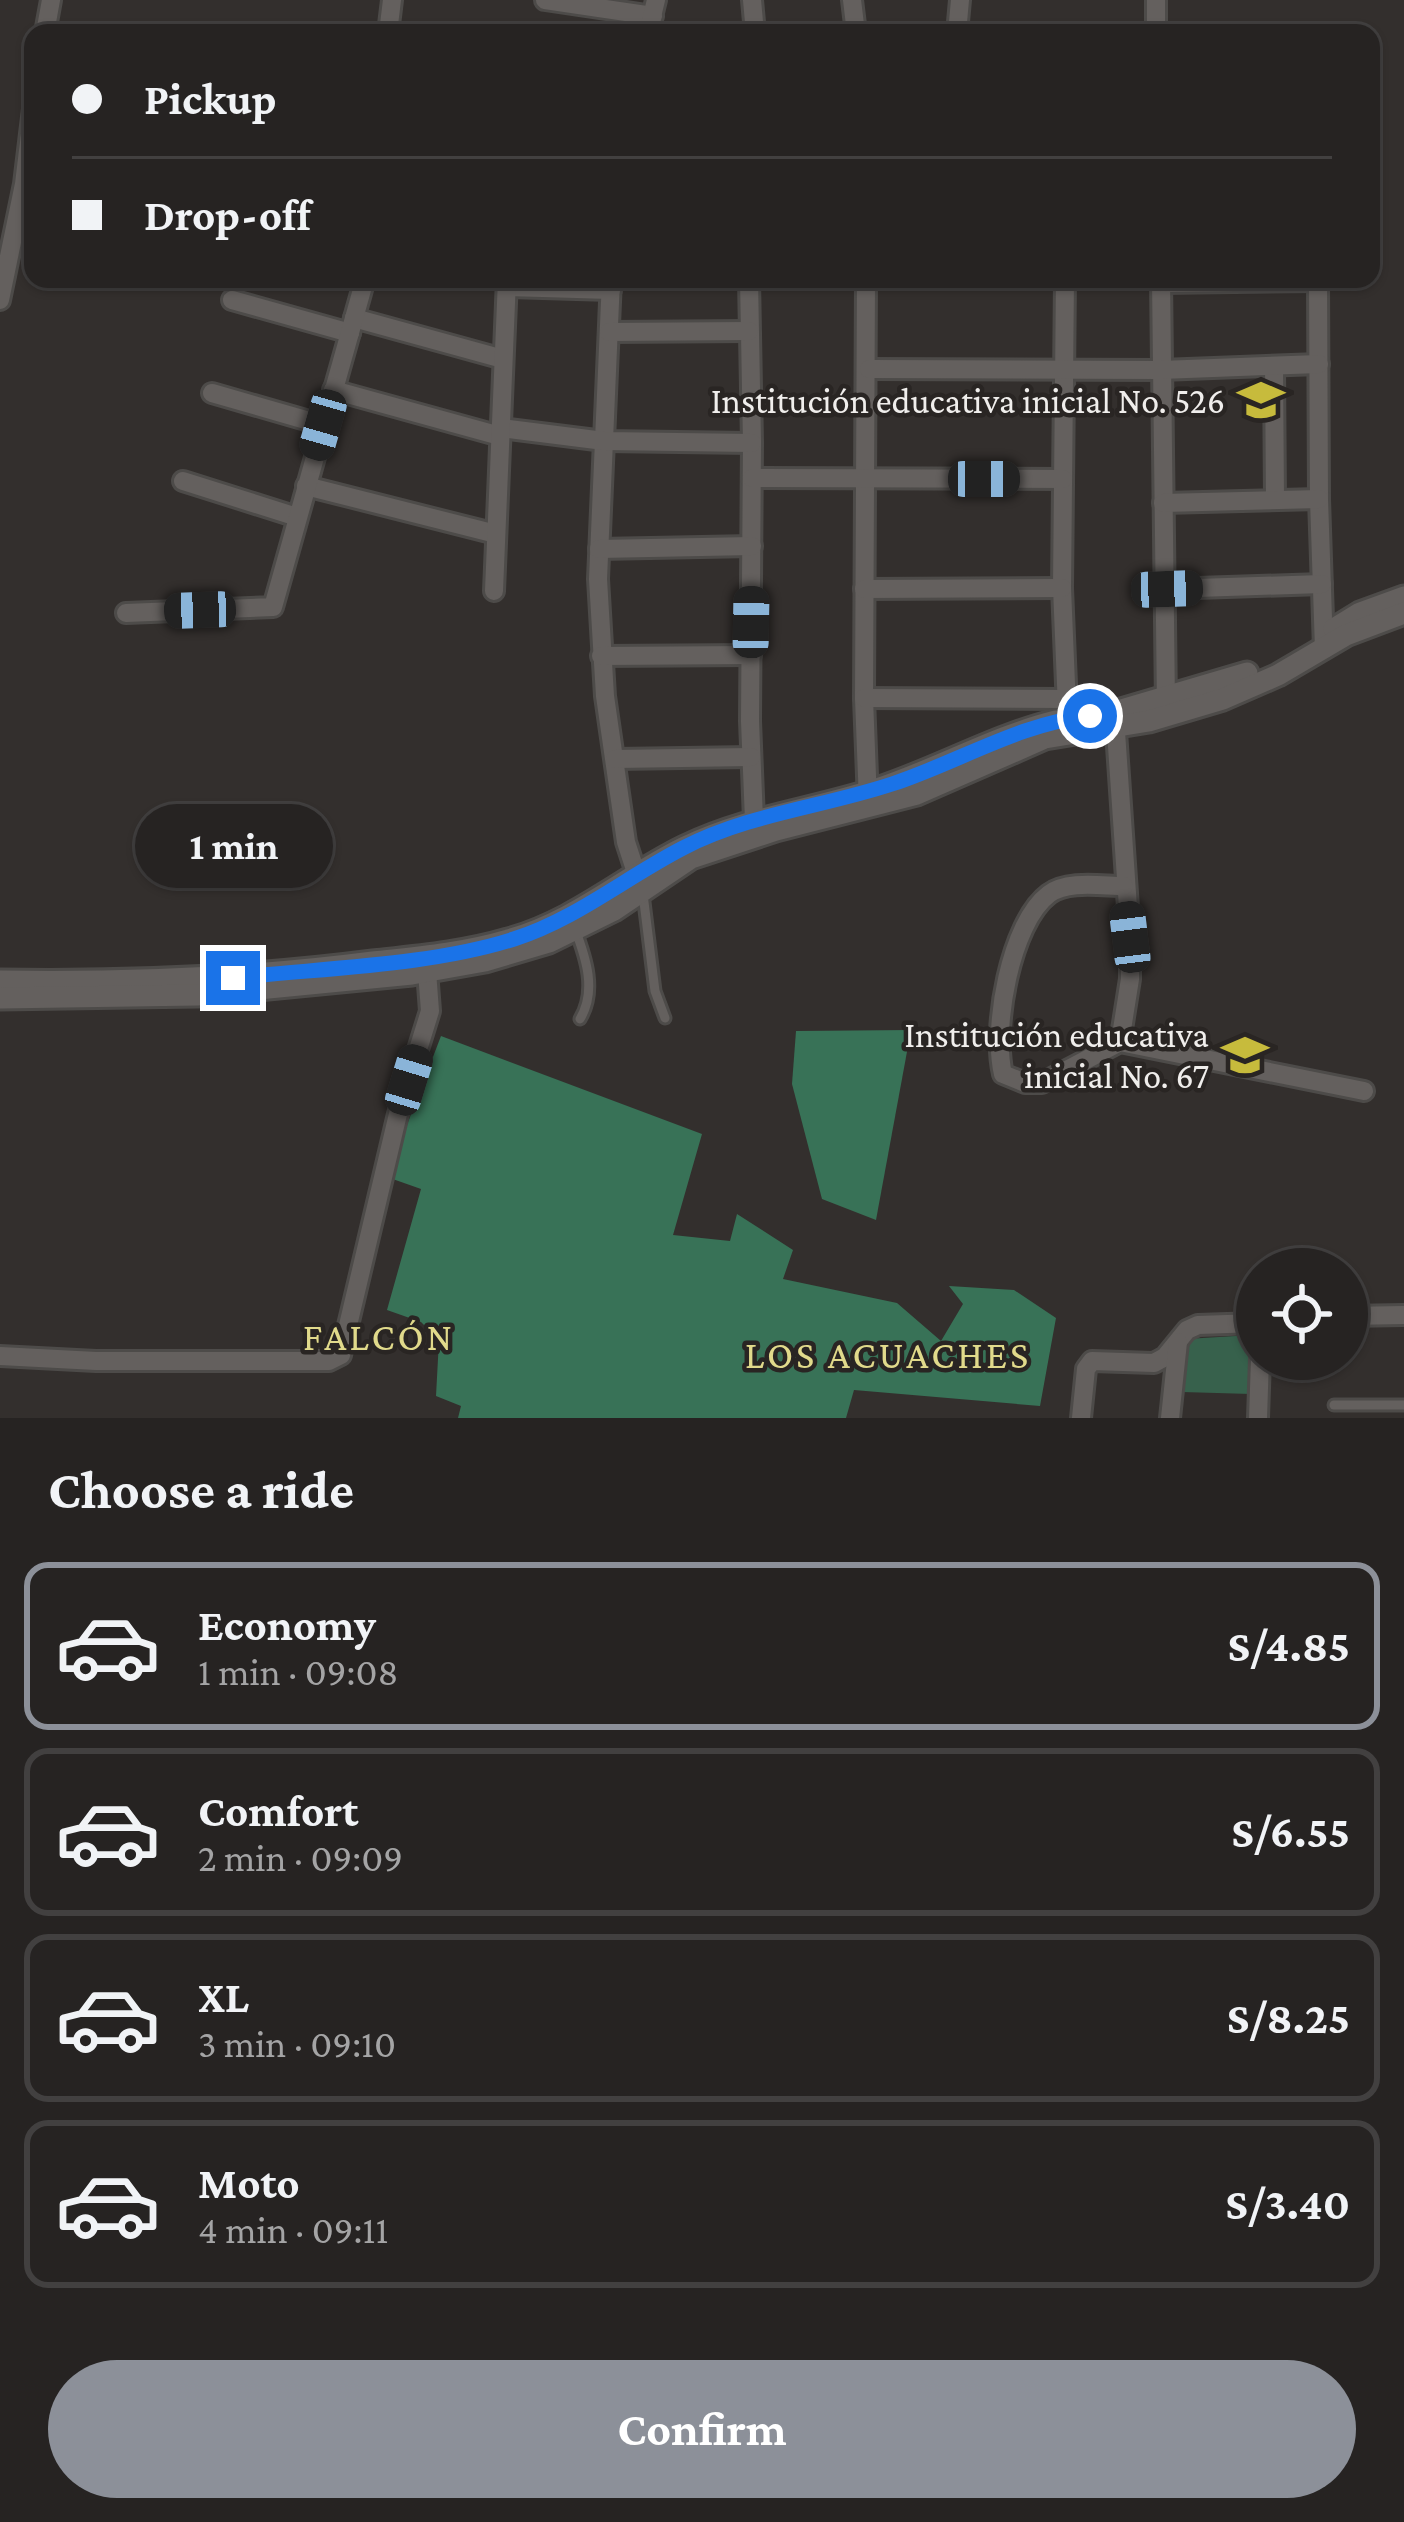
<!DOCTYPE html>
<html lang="en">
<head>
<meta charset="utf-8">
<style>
  body { margin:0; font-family:"Crimson Pro",serif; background:#322f2f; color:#f1f3f6; height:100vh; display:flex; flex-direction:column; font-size:45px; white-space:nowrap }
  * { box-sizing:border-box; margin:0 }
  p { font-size:39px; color:#a4a4a5 }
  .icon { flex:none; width:66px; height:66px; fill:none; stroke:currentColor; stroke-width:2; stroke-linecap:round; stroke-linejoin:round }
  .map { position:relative; height:1418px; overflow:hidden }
  .drawer { display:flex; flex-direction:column; background:#262322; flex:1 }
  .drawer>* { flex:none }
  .guide { position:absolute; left:24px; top:24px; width:1356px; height:264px; border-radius:24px; box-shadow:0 3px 9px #0004,0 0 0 3px #424040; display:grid; align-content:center; height:264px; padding:0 48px; background:#262322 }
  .fabs { position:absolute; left:1236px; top:1248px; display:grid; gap:24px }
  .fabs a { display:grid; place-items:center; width:132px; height:132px; border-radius:50%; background:#262322; box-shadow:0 3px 9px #0004,0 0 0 3px #424040; font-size:60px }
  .end { position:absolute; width:54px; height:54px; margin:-27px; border:15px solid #1a73e8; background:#fff; box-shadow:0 0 0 6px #fff }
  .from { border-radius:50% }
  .bubble { position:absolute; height:84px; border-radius:42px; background:#262322; box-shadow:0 3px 9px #0004,0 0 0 3px #424040; font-size:39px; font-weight:700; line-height:84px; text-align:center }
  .car { position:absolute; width:36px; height:72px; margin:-36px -18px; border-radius:15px; box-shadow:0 0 9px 3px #0007; background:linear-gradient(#222 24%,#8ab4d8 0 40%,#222 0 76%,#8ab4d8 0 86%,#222 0) }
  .guide b { display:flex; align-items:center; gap:42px; height:114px; font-size:45px }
  .guide b+b { border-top:3px solid #424040 }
  .guide i { width:30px; height:30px; background:#f1f3f6 }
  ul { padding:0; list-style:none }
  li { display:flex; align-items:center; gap:36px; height:168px; margin:0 24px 18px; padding:0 24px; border:6px solid #424040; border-radius:24px }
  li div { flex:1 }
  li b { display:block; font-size:45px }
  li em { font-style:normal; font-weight:700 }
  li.on { border-color:#8c9099 }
  li>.icon { width:108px; height:108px; stroke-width:1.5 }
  h2 { padding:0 48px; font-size:54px; line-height:144px }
  .primary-button { display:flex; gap:24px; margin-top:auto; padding:24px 48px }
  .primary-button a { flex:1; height:138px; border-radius:72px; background:#8c9099; color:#fff; font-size:48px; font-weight:700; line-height:138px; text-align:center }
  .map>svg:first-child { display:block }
</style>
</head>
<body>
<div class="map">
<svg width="1404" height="1418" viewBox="0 0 1404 1418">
  <rect width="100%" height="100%" fill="#332f2d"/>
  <path fill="#37614c" d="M1252,1335L1251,1394L1182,1392L1186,1339Z"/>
  <g fill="#387257">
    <path d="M911,1030L876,1220L822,1199L792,1084L796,1031Z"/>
    <path d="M441,1036L702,1134L673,1235L730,1241L737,1214L793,1250L783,1279L897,1303L941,1341L963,1304L949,1286L1014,1290L1056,1318L1040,1406L854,1390L846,1418H458L461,1406L436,1396L439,1340L421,1322L387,1310L421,1189L387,1177Z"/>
  </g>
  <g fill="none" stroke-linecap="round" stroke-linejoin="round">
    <defs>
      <g id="service">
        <path d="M1371,151V57"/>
        <path d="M643,894L655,991L665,1018"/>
        <path d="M575,929C586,958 597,991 580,1019"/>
        <path d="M1334,1405H1404"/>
      </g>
      <g id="minor">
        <path d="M545,0L653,16"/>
        <path d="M752,0L755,33"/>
        <path d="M852,0L856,33"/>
        <path d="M1156,0V33"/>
        <path d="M45,33L51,0"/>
        <path d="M388,33L392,0"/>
        <path d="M648,33L656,0"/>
        <path d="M957,33L960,0"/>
        <path d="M611,279L598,579L605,696L626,842L641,888"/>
        <path d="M749,279L752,443L750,721L754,820"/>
        <path d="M866,279L864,698L868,802"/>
        <path d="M1065,279L1062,588L1068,732"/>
        <path d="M1161,279L1166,706"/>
        <path d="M1318,279L1319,499L1324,649"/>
        <path d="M1161,283L1318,281"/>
        <path d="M507,287L611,290"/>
        <path d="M0,300L24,184L33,109"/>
        <path d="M232,300L350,333"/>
        <path d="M354,318L503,359"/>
        <path d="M609,332L749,331"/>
        <path d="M1274,366L1275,500"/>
        <path d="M869,369L1161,370L1319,364"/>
        <path d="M333,390L500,436"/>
        <path d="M212,393L323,425"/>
        <path d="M501,428L604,441L752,443"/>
        <path d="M752,478L1063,479"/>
        <path d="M183,481L297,517"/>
        <path d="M306,486L496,534"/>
        <path d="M1163,503L1319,499"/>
        <path d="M599,549L752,546"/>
        <path d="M864,589L1062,588"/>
        <path d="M1167,589L1322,584"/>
        <path d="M494,591L507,279"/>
        <path d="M126,613L273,607L365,279"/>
        <path d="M601,656L751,655"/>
        <path d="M864,698L1065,699"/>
        <path d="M1115,717L1130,937V979L1120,1042"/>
        <path d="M615,759L751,757"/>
        <path d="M1124,886C1102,886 1067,880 1049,894C1010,923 992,1029 1003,1074L1025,1083H1042L1120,1042L1364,1091"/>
        <path d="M1347,1316L1404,1315"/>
        <path d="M0,1356L96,1361H329L341,1355L398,1114L430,1011L426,958"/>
        <path d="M1081,1418L1086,1369L1092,1361L1154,1363L1165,1357L1187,1330L1198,1325L1257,1323"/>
        <path d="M1170,1418L1178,1342"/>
        <path d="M1258,1418L1260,1359"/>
      </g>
      <g id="tertiary">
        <path d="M1334,629L1360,613L1404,597"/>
        <path d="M1111,713L1247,673"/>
        <path d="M0,981C126,983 249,978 373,962C419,957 464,953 508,940C575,922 625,876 685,847C747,817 813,810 877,789C938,769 995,736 1056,721"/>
        <path d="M0,998L197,995L412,974L485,961L549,942L614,910L691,858L776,830L917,794L1045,738L1149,721L1223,699L1278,675L1346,635L1404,613"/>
      </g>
    </defs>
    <use href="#service" stroke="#4d4b49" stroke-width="15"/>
    <use href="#minor" stroke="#4d4b49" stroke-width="24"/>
    <use href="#tertiary" stroke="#4d4b49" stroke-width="27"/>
    <use href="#service" stroke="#64605e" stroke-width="9"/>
    <use href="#minor" stroke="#64605e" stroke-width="18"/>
    <use href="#tertiary" stroke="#64605e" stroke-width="21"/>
  </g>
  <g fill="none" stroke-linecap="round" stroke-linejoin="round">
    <path stroke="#1a73e8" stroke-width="15" d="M233,978C321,968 430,966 514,939C576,919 625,878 683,848C748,814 823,807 892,784C959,762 1020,723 1090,716"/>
  </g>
  <defs>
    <symbol id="school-bare" viewBox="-9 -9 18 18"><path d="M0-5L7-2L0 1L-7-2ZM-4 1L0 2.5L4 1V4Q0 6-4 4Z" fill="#c7bb3c" stroke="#292523" stroke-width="2.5" paint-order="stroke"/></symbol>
  </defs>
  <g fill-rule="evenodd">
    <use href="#school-bare" x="1228" y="367" width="66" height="66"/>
    <use href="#school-bare" x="1212" y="1022" width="66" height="66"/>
  </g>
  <g text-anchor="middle" stroke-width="9" stroke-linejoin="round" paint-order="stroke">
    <g font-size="36" fill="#f0eeec" stroke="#292523" text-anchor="end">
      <text x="1225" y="413">Institución educativa inicial No. 526</text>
      <text x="1209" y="1047">Institución educativa<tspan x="1209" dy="41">inicial No. 67</tspan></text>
    </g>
    <g font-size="39" letter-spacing="3" fill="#e1da8b" stroke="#292523">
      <text x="379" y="1350">FALCÓN</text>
      <text x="888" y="1368">LOS ACUACHES</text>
    </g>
  </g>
</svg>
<div class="fabs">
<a><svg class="icon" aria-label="locate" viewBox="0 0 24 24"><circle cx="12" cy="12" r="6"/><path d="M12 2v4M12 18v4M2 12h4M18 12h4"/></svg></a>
</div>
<i class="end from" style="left:1090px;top:716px"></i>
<i class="end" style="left:233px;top:978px"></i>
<div class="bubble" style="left:135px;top:804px;width:198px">1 min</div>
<i class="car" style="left:323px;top:425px;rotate:196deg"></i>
<i class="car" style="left:984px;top:479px;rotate:90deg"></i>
<i class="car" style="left:1167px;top:589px;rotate:88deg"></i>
<i class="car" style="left:200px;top:610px;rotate:268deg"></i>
<i class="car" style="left:751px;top:622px;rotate:1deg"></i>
<i class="car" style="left:1130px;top:937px;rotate:353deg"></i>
<i class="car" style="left:409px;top:1080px;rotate:17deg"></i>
<div class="guide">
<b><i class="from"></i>Pickup</b>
<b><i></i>Drop-off</b>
</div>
</div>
<section class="drawer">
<h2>Choose a ride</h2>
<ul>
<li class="on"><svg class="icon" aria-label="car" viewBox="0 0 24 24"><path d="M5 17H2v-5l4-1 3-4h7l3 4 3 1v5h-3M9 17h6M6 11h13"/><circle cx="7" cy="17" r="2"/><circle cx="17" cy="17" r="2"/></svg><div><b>Economy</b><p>1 min · 09:08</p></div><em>S/4.85</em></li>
<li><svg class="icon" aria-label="car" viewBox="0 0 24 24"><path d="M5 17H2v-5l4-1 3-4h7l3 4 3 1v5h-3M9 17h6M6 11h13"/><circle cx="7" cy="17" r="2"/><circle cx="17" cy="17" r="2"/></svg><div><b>Comfort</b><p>2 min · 09:09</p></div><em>S/6.55</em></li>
<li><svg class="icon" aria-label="car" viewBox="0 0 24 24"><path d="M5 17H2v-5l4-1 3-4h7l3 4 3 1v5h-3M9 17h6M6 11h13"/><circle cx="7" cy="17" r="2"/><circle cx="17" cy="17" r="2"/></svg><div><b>XL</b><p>3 min · 09:10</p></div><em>S/8.25</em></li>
<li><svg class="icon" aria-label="car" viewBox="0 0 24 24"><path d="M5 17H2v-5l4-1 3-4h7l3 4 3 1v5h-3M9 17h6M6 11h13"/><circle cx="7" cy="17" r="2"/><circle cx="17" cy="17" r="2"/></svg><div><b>Moto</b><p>4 min · 09:11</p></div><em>S/3.40</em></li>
</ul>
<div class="primary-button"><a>Confirm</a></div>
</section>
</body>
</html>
